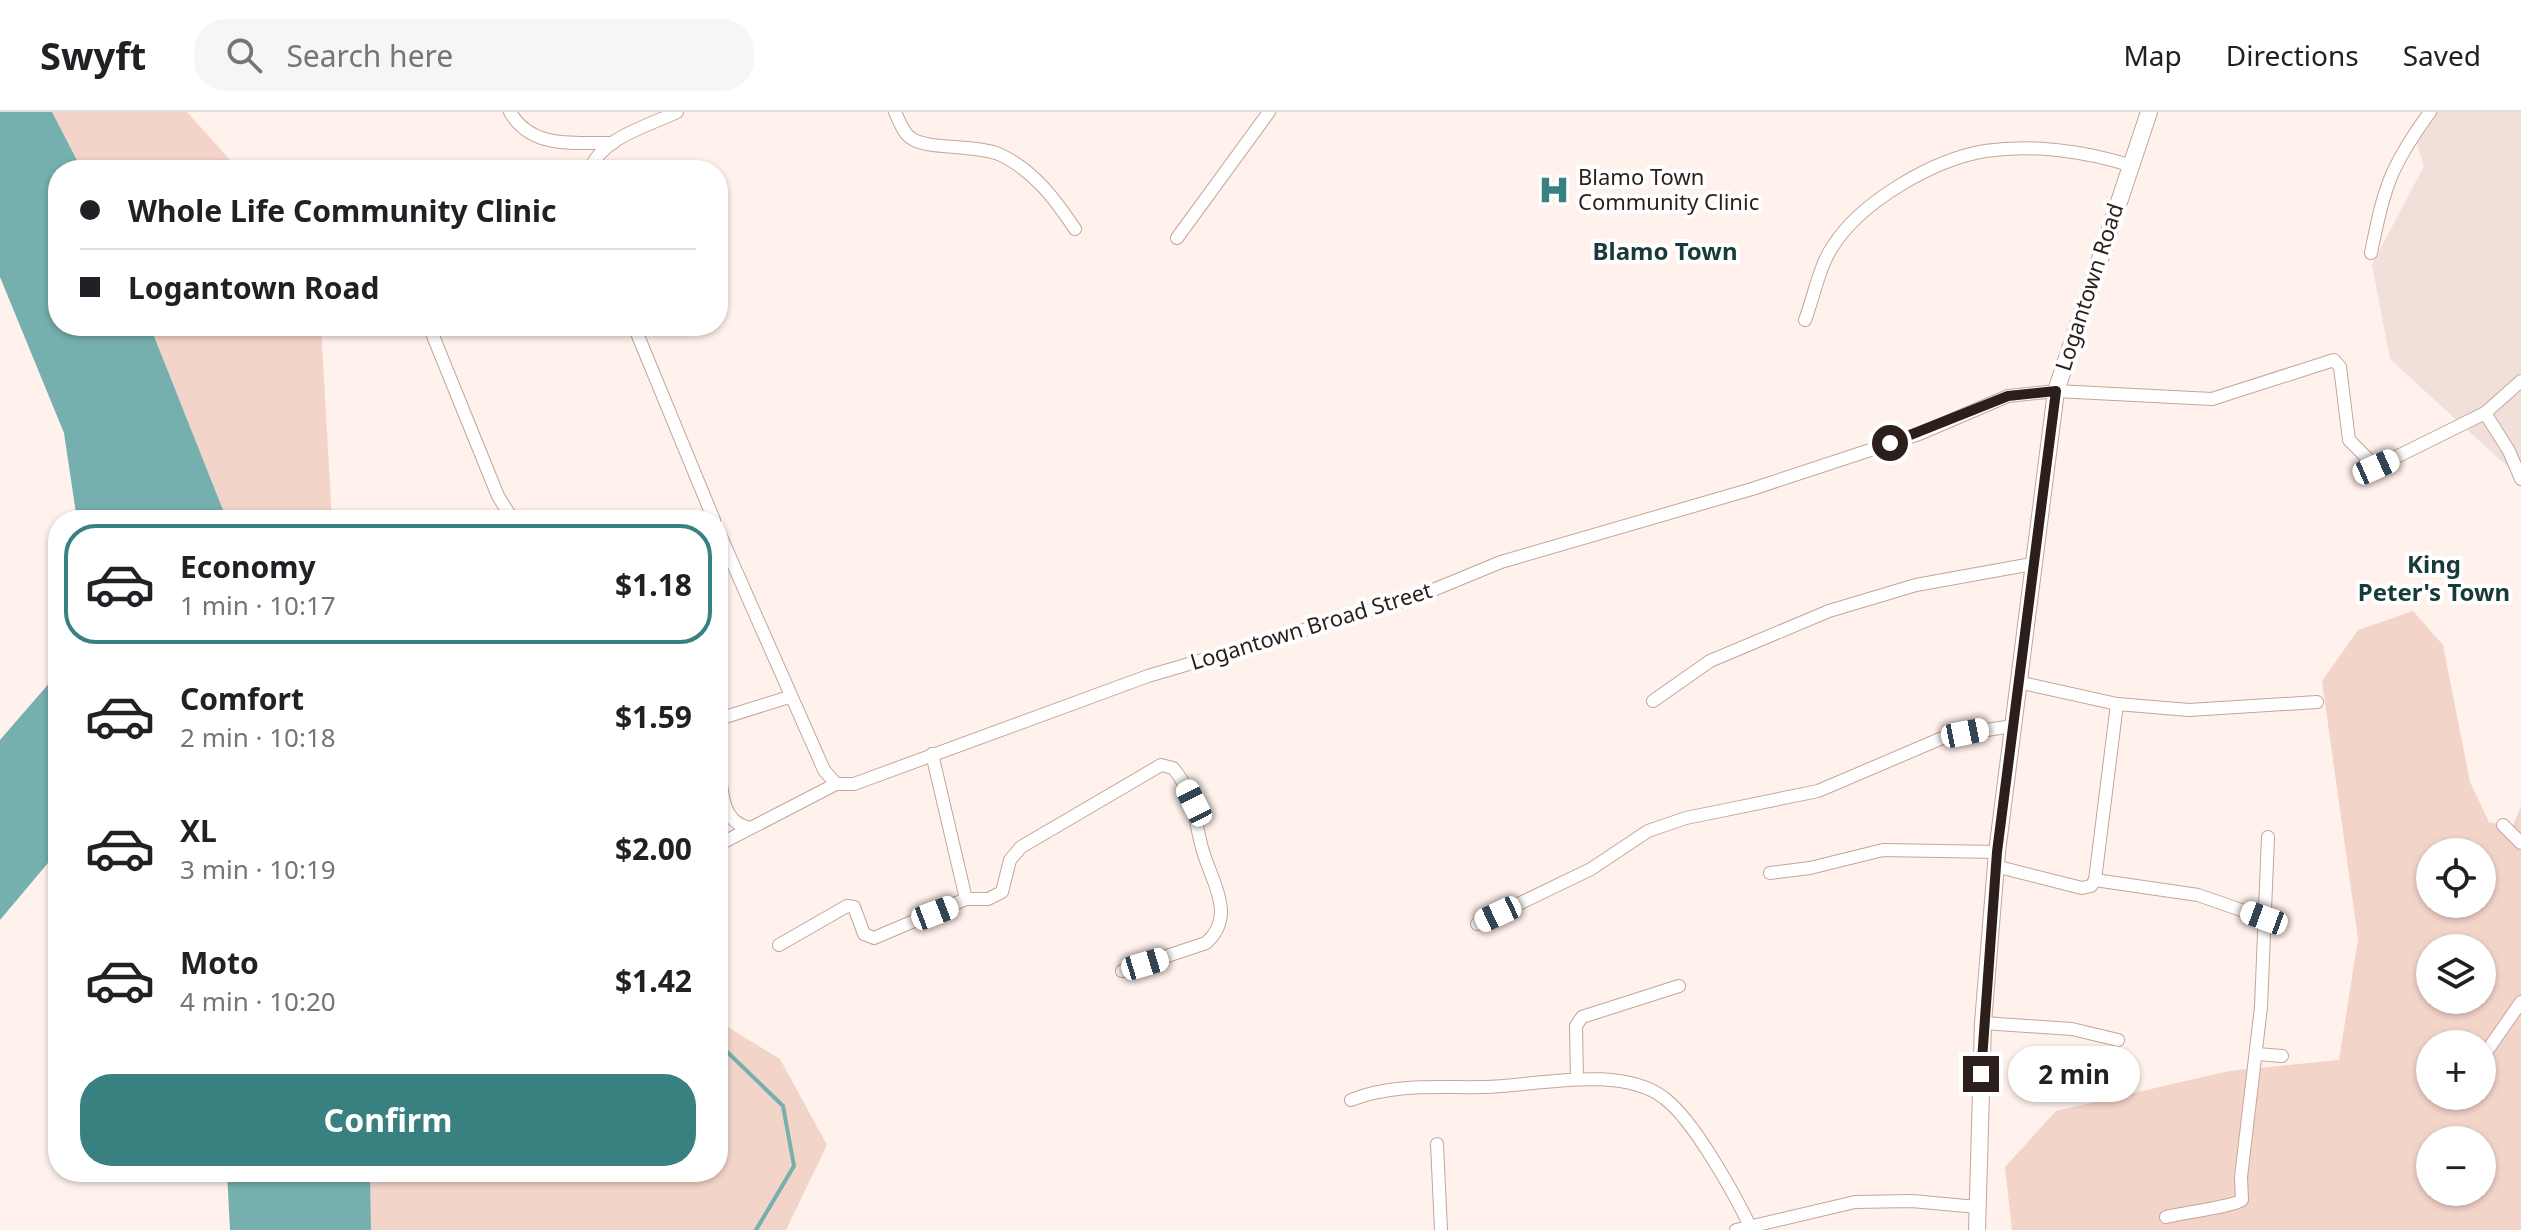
<!DOCTYPE html>
<html lang="en">
<head>
<meta charset="utf-8">
<style>
  body { margin:0; font-family:"Noto Sans",sans-serif; background:#f6f6f6; color:#202124; height:100vh; display:flex; flex-direction:column; font-size:30px; white-space:nowrap }
  * { box-sizing:border-box; margin:0 }
  p { font-size:26px; color:#757577 }
  .icon { flex:none; width:44px; height:44px; fill:none; stroke:currentColor; stroke-width:2; stroke-linecap:round; stroke-linejoin:round }
  .map { position:relative; flex:1; overflow:hidden }
  .sheet { position:absolute; left:48px; top:398px; width:680px; height:672px; display:flex; flex-direction:column; background:#fff; border-radius:32px; box-shadow:0 2px 6px #0004 }
  .sheet>* { flex:none }
  .guide { position:absolute; left:48px; top:48px; width:680px; height:176px; border-radius:32px; box-shadow:0 2px 6px #0004; display:grid; align-content:center; height:176px; padding:0 32px; background:#fff }
  .controls { position:absolute; left:2416px; top:726px; display:grid; gap:16px }
  .controls a { display:grid; place-items:center; width:80px; height:80px; border-radius:50%; background:#fff; box-shadow:0 2px 6px #0004; font-size:40px }
  .end { position:absolute; width:36px; height:36px; margin:-18px; border:10px solid #2c1f1b; background:#fff; box-shadow:0 0 0 4px #fff }
  .from { border-radius:50% }
  .bubble { position:absolute; height:56px; border-radius:28px; background:#fff; box-shadow:0 2px 6px #0004; font-size:26px; font-weight:700; line-height:56px; text-align:center }
  .car { position:absolute; width:24px; height:48px; margin:-24px -12px; border-radius:10px; box-shadow:0 0 6px 2px #0007; background:linear-gradient(#fff 24%,#345 0 40%,#fff 0 76%,#345 0 86%,#fff 0) }
  .guide b { display:flex; align-items:center; gap:28px; height:76px; font-size:30px }
  .guide b+b { border-top:2px solid #e0e0e0 }
  .guide i { width:20px; height:20px; background:#202124 }
  ul { padding:14px 0 0; list-style:none }
  li { display:flex; align-items:center; gap:24px; height:120px; margin:0 16px 12px; padding:0 16px; border:4px solid transparent; border-radius:32px }
  li div { flex:1 }
  li b { display:block; font-size:30px }
  li em { font-style:normal; font-weight:700 }
  li.current { border-color:#398181 }
  li>.icon { width:72px; height:72px; stroke-width:1.5 }
  .cta { display:flex; gap:16px; margin-top:auto; padding:16px 32px }
  .cta a { flex:1; height:92px; border-radius:32px; background:#398181; color:#fff; font-size:32px; font-weight:700; line-height:92px; text-align:center }
  header { display:flex; align-items:center; gap:48px; box-sizing:border-box; height:112px; padding:0 40px; background:#fff; border-bottom:2px solid #e0e0e0 }
  header strong { font-size:38px }
  nav { display:flex; gap:44px; margin-inline-start:auto; font-size:28px }
  .search { width:560px; height:72px; background:#f6f6f6; display:flex; align-items:center; gap:20px; box-sizing:border-box; padding:0 28px; border-radius:32px; color:#757577; font-size:30px }
  .map>svg:first-child { display:block }
</style>
</head>
<body>
<header>
<strong>Swyft</strong>
<div class="search"><svg class="icon" aria-label="search" viewBox="0 0 24 24"><circle cx="10" cy="10" r="6"/><path d="M15 15l6 6"/></svg>Search here</div>
<nav><a>Map</a><a>Directions</a><a>Saved</a></nav>
</header>
<div class="map">
<svg width="2521" height="1118" viewBox="0 0 2521 1118">
  <rect width="100%" height="100%" fill="#fff1ec"/>
  <path fill="#f1e0da" d="M2436,0H2521V367L2390,247L2372,153L2424,54L2415,26Z"/>
  <g fill="#f3d4c9" fill-rule="evenodd">
    <path d="M52,0H187L239,58H82Z"/>
    <path d="M150,214H321L332,408H227Z"/>
    <path d="M2413,499L2443,533L2470,670L2489,710L2513,714L2521,694V1118H2012L2005,1055L2056,999L2229,959L2339,948L2358,827L2322,569L2358,518ZM2430,740H2482V792H2430ZM2430,836H2482V888H2430ZM2430,932H2482V984H2430ZM2430,1028H2482V1080H2430Z"/>
    <path d="M718,909L780,947L827,1033L786,1118H371L370,1060H718Z"/>
  </g>
  <g fill="#75afae">
    <path d="M0,0H52L82,58H58V214H150L227,408H77L64,321L0,165Z"/>
    <path d="M58,561V739L0,808V628Z"/>
    <path d="M227,1060H370L371,1118H230Z"/>
  </g>
  <g fill="none" stroke-linecap="round" stroke-linejoin="round">
    <path stroke="#75afae" stroke-width="4" d="M718,931L783,994L794,1054L756,1118"/>
    <defs>
      <g id="minor">
        <path d="M510,0C532,38 575,30 613,31"/>
        <path d="M895,0C899,8 903,21 911,26C926,38 977,32 1001,43C1034,59 1055,87 1075,117"/>
        <path d="M590,58C601,26 648,14 677,0"/>
        <path d="M1177,126L1269,0"/>
        <path d="M2371,141C2384,75 2390,55 2430,0"/>
        <path d="M1805,208C1814,185 1819,154 1833,134C1861,90 1932,48 1985,39C2032,32 2084,39 2129,53"/>
        <path d="M429,214L498,384L513,408"/>
        <path d="M634,214L714,408"/>
        <path d="M2485,301L2509,339L2521,367"/>
        <path d="M718,418L824,658L836,672H854L1148,564L1416,485L1501,450L1752,377L1919,322L2008,284L2056,279L2212,287L2334,248L2340,255L2349,328L2376,355L2485,301L2521,269"/>
        <path d="M2018,570L2117,592L2189,598L2317,590"/>
        <path d="M1653,589L1710,549L1829,499L1916,473L2032,452"/>
        <path d="M718,611L722,606L789,585"/>
        <path d="M718,647C722,671 719,709 747,715"/>
        <path d="M2503,713L2521,731"/>
        <path d="M718,733L836,672"/>
        <path d="M1995,754L2082,776L2091,774L2095,768L2117,592"/>
        <path d="M1770,761L1810,756L1883,738L1997,740"/>
        <path d="M2095,768L2198,783L2264,806"/>
        <path d="M966,787H988L1002,780L1010,748L1021,735L1161,653L1173,656C1193,679 1194,704 1201,732C1208,765 1239,802 1206,831L1122,859"/>
        <path d="M1477,812L1591,757L1648,719L1686,706L1818,679L1947,624L2013,614"/>
        <path d="M779,833L847,794L854,795L864,822L874,826L966,787L932,642"/>
        <path d="M1983,911L2072,917L2118,928"/>
        <path d="M2257,942L2282,944"/>
        <path d="M2482,946L2521,890"/>
        <path d="M1577,967L1576,914L1582,905L1679,874"/>
        <path d="M1351,988C1393,971 1439,976 1484,975C1535,974 1620,952 1664,986C1694,1008 1735,1083 1752,1118"/>
        <path d="M1437,1032L1441,1118"/>
        <path d="M2166,1105C2182,1101 2235,1094 2242,1088L2241,1065L2261,895L2268,725"/>
        <path d="M1736,1118L1855,1090L1912,1089L1977,1095"/>
      </g>
      <path id="tertiary" d="M1977,1118L1983,911L1997,740L2056,279L2149,0"/>
    </defs>
    <use href="#minor" stroke="#c6a59a" stroke-width="14"/>
    <use href="#tertiary" stroke="#c6a59a" stroke-width="18"/>
    <use href="#minor" stroke="#fff" stroke-width="12"/>
    <use href="#tertiary" stroke="#fff" stroke-width="16"/>
  </g>
  <g fill="none" stroke-linecap="round" stroke-linejoin="round">
    <path stroke="#2c1f1b" stroke-width="10" d="M1890,331L2008,284L2056,279L1997,740L1981,962"/>
  </g>
  <defs>
    <symbol id="hospital-bare" viewBox="-9 -9 18 18"><path d="M-5-5h3v3.5h4V-5h3V5h-3V1.5h-4V5h-3Z" fill="#398181" stroke="#fff" stroke-width="2.5" paint-order="stroke"/></symbol>
  </defs>
  <g fill-rule="evenodd">
    <use href="#hospital-bare" x="1532" y="56" width="44" height="44"/>
  </g>
  <g text-anchor="middle" stroke-width="8" stroke-linejoin="round" paint-order="stroke">
    <g font-size="22" fill="#2c1f1b" stroke="#fff" text-anchor="start">
      <text x="1578" y="73">Blamo Town<tspan x="1578" dy="25">Community Clinic</tspan></text>
    </g>
    <g font-size="22" fill="#2c1f1b" stroke="#fff">
      <text transform="translate(2089 175) rotate(-72)" y="8">Logantown Road</text>
      <text transform="translate(1311 514) rotate(-17)" y="8">Logantown Broad Street</text>
    </g>
    <g font-size="24" font-weight="bold" fill="#183a3a" stroke="#fff">
      <text x="1665" y="148">Blamo Town</text>
      <text x="2434" y="461">King<tspan x="2434" dy="28">Peter's Town</tspan></text>
    </g>
  </g>
</svg>
<div class="controls">
<a><svg class="icon" aria-label="locate" viewBox="0 0 24 24"><circle cx="12" cy="12" r="6"/><path d="M12 2v4M12 18v4M2 12h4M18 12h4"/></svg></a>
<a><svg class="icon" aria-label="layers" viewBox="0 0 24 24"><path d="M12 4l9 5-9 5-9-5zM3 14l9 5 9-5"/></svg></a>
<a>+</a>
<a>−</a>
</div>
<i class="end from" style="left:1890px;top:331px"></i>
<i class="end" style="left:1981px;top:962px"></i>
<div class="bubble" style="left:2008px;top:934px;width:132px">2 min</div>
<i class="car" style="left:2376px;top:355px;rotate:66deg"></i>
<i class="car" style="left:1965px;top:621px;rotate:79deg"></i>
<i class="car" style="left:1194px;top:691px;rotate:333deg"></i>
<i class="car" style="left:935px;top:801px;rotate:69deg"></i>
<i class="car" style="left:1498px;top:802px;rotate:245deg"></i>
<i class="car" style="left:2264px;top:806px;rotate:290deg"></i>
<i class="car" style="left:1145px;top:852px;rotate:73deg"></i>
<div class="guide">
<b><i class="from"></i>Whole Life Community Clinic</b>
<b><i></i>Logantown Road</b>
</div>
<section class="sheet">
<ul>
<li class="current"><svg class="icon" aria-label="car" viewBox="0 0 24 24"><path d="M5 17H2v-5l4-1 3-4h7l3 4 3 1v5h-3M9 17h6M6 11h13"/><circle cx="7" cy="17" r="2"/><circle cx="17" cy="17" r="2"/></svg><div><b>Economy</b><p>1 min · 10:17</p></div><em>$1.18</em></li>
<li><svg class="icon" aria-label="car" viewBox="0 0 24 24"><path d="M5 17H2v-5l4-1 3-4h7l3 4 3 1v5h-3M9 17h6M6 11h13"/><circle cx="7" cy="17" r="2"/><circle cx="17" cy="17" r="2"/></svg><div><b>Comfort</b><p>2 min · 10:18</p></div><em>$1.59</em></li>
<li><svg class="icon" aria-label="car" viewBox="0 0 24 24"><path d="M5 17H2v-5l4-1 3-4h7l3 4 3 1v5h-3M9 17h6M6 11h13"/><circle cx="7" cy="17" r="2"/><circle cx="17" cy="17" r="2"/></svg><div><b>XL</b><p>3 min · 10:19</p></div><em>$2.00</em></li>
<li><svg class="icon" aria-label="car" viewBox="0 0 24 24"><path d="M5 17H2v-5l4-1 3-4h7l3 4 3 1v5h-3M9 17h6M6 11h13"/><circle cx="7" cy="17" r="2"/><circle cx="17" cy="17" r="2"/></svg><div><b>Moto</b><p>4 min · 10:20</p></div><em>$1.42</em></li>
</ul>
<div class="cta"><a>Confirm</a></div>
</section>
</div>
</body>
</html>
